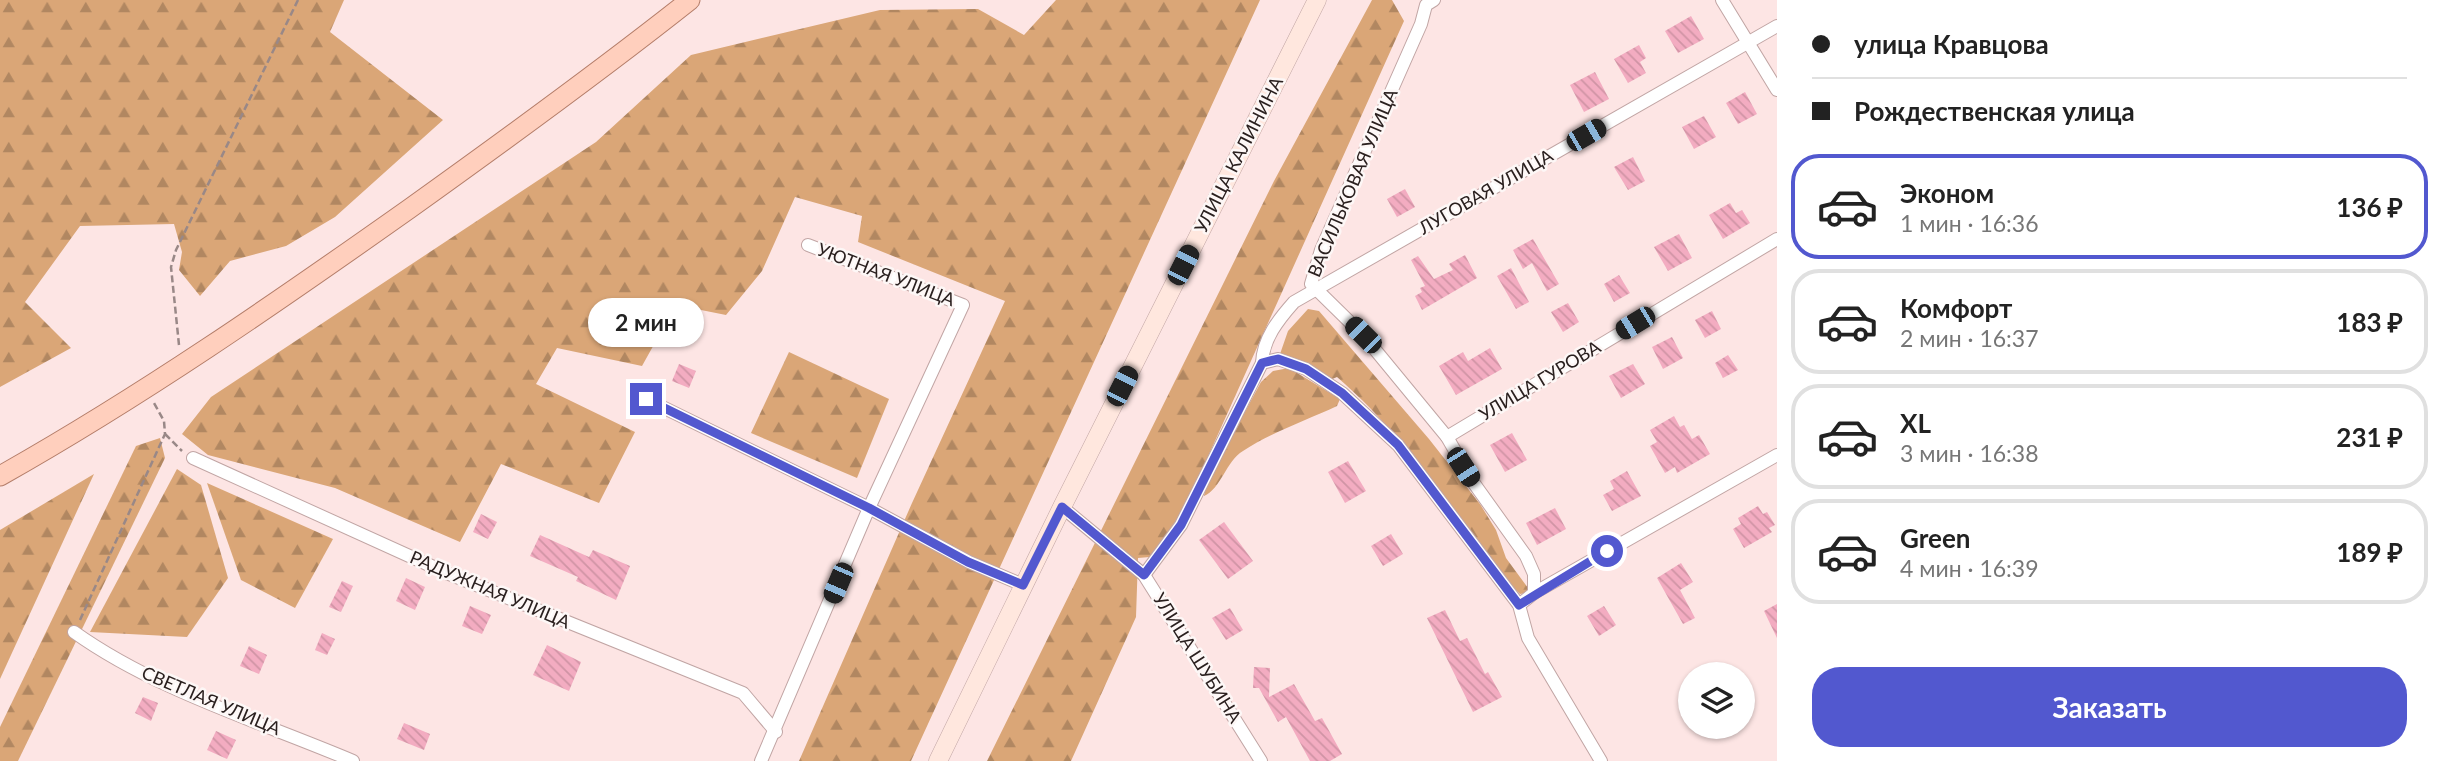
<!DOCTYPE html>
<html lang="ru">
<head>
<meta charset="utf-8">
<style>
  body { margin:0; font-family:Lato,sans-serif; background:#f6f6f6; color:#222; height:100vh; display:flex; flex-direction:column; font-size:26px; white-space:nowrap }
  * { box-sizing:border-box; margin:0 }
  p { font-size:23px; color:#767676 }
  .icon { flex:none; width:38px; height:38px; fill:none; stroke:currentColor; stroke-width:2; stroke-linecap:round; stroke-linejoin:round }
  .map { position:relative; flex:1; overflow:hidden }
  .side { display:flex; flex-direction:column; background:#fff; width:665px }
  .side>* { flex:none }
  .top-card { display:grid; align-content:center; height:154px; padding:0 35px; background:#fff }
  .fabs { position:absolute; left:1678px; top:662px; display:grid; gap:14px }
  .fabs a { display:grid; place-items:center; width:77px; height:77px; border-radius:50%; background:#fff; box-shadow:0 2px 5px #0004; font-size:35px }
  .end { position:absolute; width:32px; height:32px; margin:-16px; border:9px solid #5258cf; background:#fff; box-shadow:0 0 0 4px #fff }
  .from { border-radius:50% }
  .bubble { position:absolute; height:49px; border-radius:24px; background:#fff; box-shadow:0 2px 5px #0004; font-size:23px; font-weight:700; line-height:49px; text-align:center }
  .car { position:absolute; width:21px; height:42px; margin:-21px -10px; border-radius:9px; box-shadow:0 0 5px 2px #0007; background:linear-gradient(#222 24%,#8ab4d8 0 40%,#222 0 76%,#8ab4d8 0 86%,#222 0) }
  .top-card b { display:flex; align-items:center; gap:24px; height:66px; font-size:26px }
  .top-card b+b { border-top:2px solid #e0e0e0 }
  .top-card i { width:18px; height:18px; background:#222 }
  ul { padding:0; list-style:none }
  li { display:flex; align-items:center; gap:21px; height:105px; margin:0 14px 10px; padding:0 21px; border:4px solid #e0e0e0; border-radius:28px }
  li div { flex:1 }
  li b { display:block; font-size:26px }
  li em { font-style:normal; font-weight:700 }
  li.on { border-color:#5258cf }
  li>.icon { width:63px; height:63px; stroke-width:1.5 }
  .primary-button { display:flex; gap:14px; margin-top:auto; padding:14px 35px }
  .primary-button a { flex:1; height:80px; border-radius:28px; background:#5258cf; color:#fff; font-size:28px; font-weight:700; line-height:80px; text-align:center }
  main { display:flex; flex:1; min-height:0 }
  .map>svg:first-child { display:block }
</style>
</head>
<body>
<main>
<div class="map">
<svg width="1777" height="761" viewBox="0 0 1777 761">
  <defs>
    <pattern id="forest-firs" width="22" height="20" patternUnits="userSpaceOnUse" patternTransform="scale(1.75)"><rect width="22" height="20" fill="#daa677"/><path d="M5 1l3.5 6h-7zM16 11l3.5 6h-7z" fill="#b18761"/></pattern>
    <pattern id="building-back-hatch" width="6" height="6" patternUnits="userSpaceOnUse" patternTransform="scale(1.75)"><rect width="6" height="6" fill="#f3acc1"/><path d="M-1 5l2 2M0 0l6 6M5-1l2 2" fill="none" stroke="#d094a5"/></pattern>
  </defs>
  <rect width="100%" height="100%" fill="#fde5e4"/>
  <g fill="url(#forest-firs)">
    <path d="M0,0H344L330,32L443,120L335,217L286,246L230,261L200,296L179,270L182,252L174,224L80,226L25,302L71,348L0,387Z"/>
    <path d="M1056,0H1260L911,761H799L912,503L1005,301L858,242L862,216L795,197L762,271L726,315L676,305L642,366L557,348L536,384L635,432L599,503L501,464L460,542L335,488L208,455L182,434L211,397L596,142L691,55L880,10L978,9L1024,35Z"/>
    <path d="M1372,0H1392L1404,21L1179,521L1150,557L1138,558L1136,617L1071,761H987L1274,181Z"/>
    <path d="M1308,309L1319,311L1429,439L1480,504L1496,530L1506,558L1531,592L1520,594L1504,579C1450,505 1407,438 1337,377L1330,380L1307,364L1280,354L1288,331Z"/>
    <path d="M789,352L889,399L857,478L751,433Z"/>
    <path d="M1289,368L1340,399L1337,406C1307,420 1270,433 1243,451C1226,461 1221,489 1204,496L1206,484L1261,382L1273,371Z"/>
    <path d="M160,438L165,458L18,761H0V727L136,446Z"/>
    <path d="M177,469L201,485L228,578L187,637L90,632Z"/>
    <path d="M94,474L0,679V530Z"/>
    <path d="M207,483L333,539L295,608L241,580Z"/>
  </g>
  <g fill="url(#building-back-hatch)">
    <path d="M1691,16L1704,39L1678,53L1665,31Z"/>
    <path d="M1639,45L1646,58L1640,62L1646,73L1628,83L1614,59Z"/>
    <path d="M1595,72L1609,99L1584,112L1570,85Z"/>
    <path d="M1745,92L1757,114L1738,124L1726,103Z"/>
    <path d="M1704,116L1716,137L1694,149L1682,127Z"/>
    <path d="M1633,157L1645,181L1628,190L1614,167Z"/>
    <path d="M1405,189L1415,207L1397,217L1387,199Z"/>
    <path d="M1730,203L1736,213L1742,210L1750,223L1723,239L1709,215Z"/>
    <path d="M1679,234L1692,258L1668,271L1654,247Z"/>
    <path d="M1533,239L1559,284L1547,291L1532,263L1523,269L1513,250Z"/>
    <path d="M1465,255L1477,278L1422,310L1415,296L1422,292L1420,288L1425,286L1411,260L1418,256L1434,279L1453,270L1449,264Z"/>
    <path d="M1511,268L1529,302L1516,309L1497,276Z"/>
    <path d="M1619,275L1630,293L1614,302L1604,284Z"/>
    <path d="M1568,303L1579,322L1563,332L1551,312Z"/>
    <path d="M1712,311L1721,329L1705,338L1695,320Z"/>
    <path d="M1672,337L1683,358L1663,369L1652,347Z"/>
    <path d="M1490,348L1502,369L1456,395L1439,366L1463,352L1468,361Z"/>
    <path d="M1728,355L1738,370L1723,378L1715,363Z"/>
    <path d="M679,364L696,371L689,388L672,381Z"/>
    <path d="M1633,364L1645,384L1621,398L1609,376Z"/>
    <path d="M1674,416L1680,427L1684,425L1692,439L1699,435L1710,454L1677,473L1675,467L1665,473L1650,446L1657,442L1650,430Z"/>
    <path d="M1512,433L1527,460L1505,472L1490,445Z"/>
    <path d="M1348,461L1366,491L1345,503L1328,472Z"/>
    <path d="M1627,471L1641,496L1612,511L1603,495L1614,489L1610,481Z"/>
    <path d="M1758,506L1763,514L1767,512L1775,525L1769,528L1772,532L1744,548L1733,529L1741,524L1738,518Z"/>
    <path d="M1555,508L1566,529L1537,545L1526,523Z"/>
    <path d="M481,514L497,522L488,539L473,532Z"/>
    <path d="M1224,522L1253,561L1228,579L1199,540Z"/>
    <path d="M1391,534L1403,554L1383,566L1371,546Z"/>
    <path d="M540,535L589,557L593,550L630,566L616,600L576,581L578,577L530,556Z"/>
    <path d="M1681,563L1693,582L1680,590L1695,618L1683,624L1657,578Z"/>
    <path d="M406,578L425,587L415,610L396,601Z"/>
    <path d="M342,581L353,586L341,612L329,607Z"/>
    <path d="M1777,604V638L1764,611Z"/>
    <path d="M470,606L491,615L482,634L462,626Z"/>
    <path d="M1604,606L1616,625L1599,636L1587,616Z"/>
    <path d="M1230,608L1243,630L1226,640L1212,618Z"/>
    <path d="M1445,610L1460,641L1467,638L1485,674L1488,672L1502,697L1473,712L1427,618Z"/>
    <path d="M322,633L335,639L327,655L315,650Z"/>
    <path d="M547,645L581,662L569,691L533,675Z"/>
    <path d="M249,646L267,655L259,674L240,666Z"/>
    <path d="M1254,667L1270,668L1269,697L1294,684L1315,721L1322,718L1342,754L1330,761H1310L1286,717L1278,722L1259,688H1253Z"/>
    <path d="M143,697L158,703L151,721L135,713Z"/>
    <path d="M404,723L430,734L424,750L397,739Z"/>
    <path d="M216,731L236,740L227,759L207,750Z"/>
  </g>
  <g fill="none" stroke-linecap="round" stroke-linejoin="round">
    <defs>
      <g id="minor">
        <path d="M1434,0L1426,5L1421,24L1321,250L1311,284L1363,335L1447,437L1473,482L1526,556L1534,574V593"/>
        <path d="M1722,0L1777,90"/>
        <path d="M1262,363C1263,339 1278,320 1294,302L1777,26"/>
        <path d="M646,399L869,508L969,562L1023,585"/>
        <path d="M1447,437L1777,239"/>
        <path d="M193,458L449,574L743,693L776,732"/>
        <path d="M1062,507L1144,575L1261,761"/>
        <path d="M1144,575L1181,525L1262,363L1278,359L1306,369L1342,393L1398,445L1519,605L1528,638L1601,761"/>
        <path d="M1519,605L1534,593L1777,455"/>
        <path d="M74,632C155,690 261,722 353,761"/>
        <path d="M761,761L869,508L963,305L808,245"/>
      </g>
      <path id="secondary" d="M938,761L1062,507L1317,0"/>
      <path id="primary" d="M0,476C142,396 276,303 409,209C504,141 598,73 690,0"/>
    </defs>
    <use href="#minor" stroke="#c1a5a4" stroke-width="14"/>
    <use href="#secondary" stroke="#c1a5a4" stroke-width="19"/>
    <use href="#primary" stroke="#b47d69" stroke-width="21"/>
    <g stroke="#998887" stroke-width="2.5" stroke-dasharray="7 3.5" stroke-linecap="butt">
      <path d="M179,345L171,267L176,250L298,0"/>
      <path d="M165,434L182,451"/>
      <path d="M80,620L165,434L164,421L154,403"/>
    </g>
    <use href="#minor" stroke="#fff" stroke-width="12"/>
    <use href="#secondary" stroke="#ffe7de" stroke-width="18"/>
    <use href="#primary" stroke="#ffcfbd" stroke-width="19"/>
  </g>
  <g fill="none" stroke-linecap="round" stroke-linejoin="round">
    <path stroke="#5258cf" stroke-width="9" d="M646,399L869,508L968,562L1023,585L1062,507L1144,575L1181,525L1262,363L1278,359L1306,369L1342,393L1398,445L1519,605L1607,551"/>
  </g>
  <g text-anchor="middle" stroke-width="5" stroke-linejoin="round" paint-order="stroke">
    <g font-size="18" fill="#2a201f" stroke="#fdf7f6">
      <text transform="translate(1239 155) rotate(-63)" y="6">УЛИЦА КАЛИНИНА</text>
      <text transform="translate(1353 183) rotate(-67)" y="6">ВАСИЛЬКОВАЯ УЛИЦА</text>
      <text transform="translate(1486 192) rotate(-30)" y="6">ЛУГОВАЯ УЛИЦА</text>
      <text transform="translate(886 275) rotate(21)" y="6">УЮТНАЯ УЛИЦА</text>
      <text transform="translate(1540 381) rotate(-31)" y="6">УЛИЦА ГУРОВА</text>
      <text transform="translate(490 590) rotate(23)" y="6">РАДУЖНАЯ УЛИЦА</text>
      <text transform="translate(1197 658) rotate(58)" y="6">УЛИЦА ШУБИНА</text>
      <text transform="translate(211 701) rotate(23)" y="6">СВЕТЛАЯ УЛИЦА</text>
    </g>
  </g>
</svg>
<div class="fabs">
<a><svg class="icon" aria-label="layers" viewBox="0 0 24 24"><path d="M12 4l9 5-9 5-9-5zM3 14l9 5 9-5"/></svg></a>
</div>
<i class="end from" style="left:1607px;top:551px"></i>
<i class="end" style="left:646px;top:399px"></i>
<div class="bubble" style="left:588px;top:298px;width:116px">2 мин</div>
<i class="car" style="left:1586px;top:135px;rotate:60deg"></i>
<i class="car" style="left:1183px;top:265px;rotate:27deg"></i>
<i class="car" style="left:1635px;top:323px;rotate:239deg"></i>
<i class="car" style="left:1363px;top:335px;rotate:315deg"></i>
<i class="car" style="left:1122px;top:386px;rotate:27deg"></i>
<i class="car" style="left:1463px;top:467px;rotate:147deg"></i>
<i class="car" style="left:838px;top:583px;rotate:203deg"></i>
</div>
<section class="side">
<div class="top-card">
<b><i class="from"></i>улица Кравцова</b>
<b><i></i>Рождественская улица</b>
</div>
<ul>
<li class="on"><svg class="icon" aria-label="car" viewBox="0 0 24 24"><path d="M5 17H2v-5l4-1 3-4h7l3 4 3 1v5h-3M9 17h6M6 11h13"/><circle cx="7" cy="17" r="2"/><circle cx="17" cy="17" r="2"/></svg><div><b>Эконом</b><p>1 мин · 16:36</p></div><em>136 ₽</em></li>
<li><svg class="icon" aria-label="car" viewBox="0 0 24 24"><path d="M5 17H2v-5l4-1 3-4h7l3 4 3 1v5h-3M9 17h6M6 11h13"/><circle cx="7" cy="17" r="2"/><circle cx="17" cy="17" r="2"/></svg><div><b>Комфорт</b><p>2 мин · 16:37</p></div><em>183 ₽</em></li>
<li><svg class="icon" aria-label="car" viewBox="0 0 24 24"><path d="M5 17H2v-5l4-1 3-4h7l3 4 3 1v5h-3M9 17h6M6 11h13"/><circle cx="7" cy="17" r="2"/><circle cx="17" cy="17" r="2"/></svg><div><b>XL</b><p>3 мин · 16:38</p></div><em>231 ₽</em></li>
<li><svg class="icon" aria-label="car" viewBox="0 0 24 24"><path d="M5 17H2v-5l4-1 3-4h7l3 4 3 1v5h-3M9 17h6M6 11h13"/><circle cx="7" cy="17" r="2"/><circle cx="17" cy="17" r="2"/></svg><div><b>Green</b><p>4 мин · 16:39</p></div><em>189 ₽</em></li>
</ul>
<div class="primary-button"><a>Заказать</a></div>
</section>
</main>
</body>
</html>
